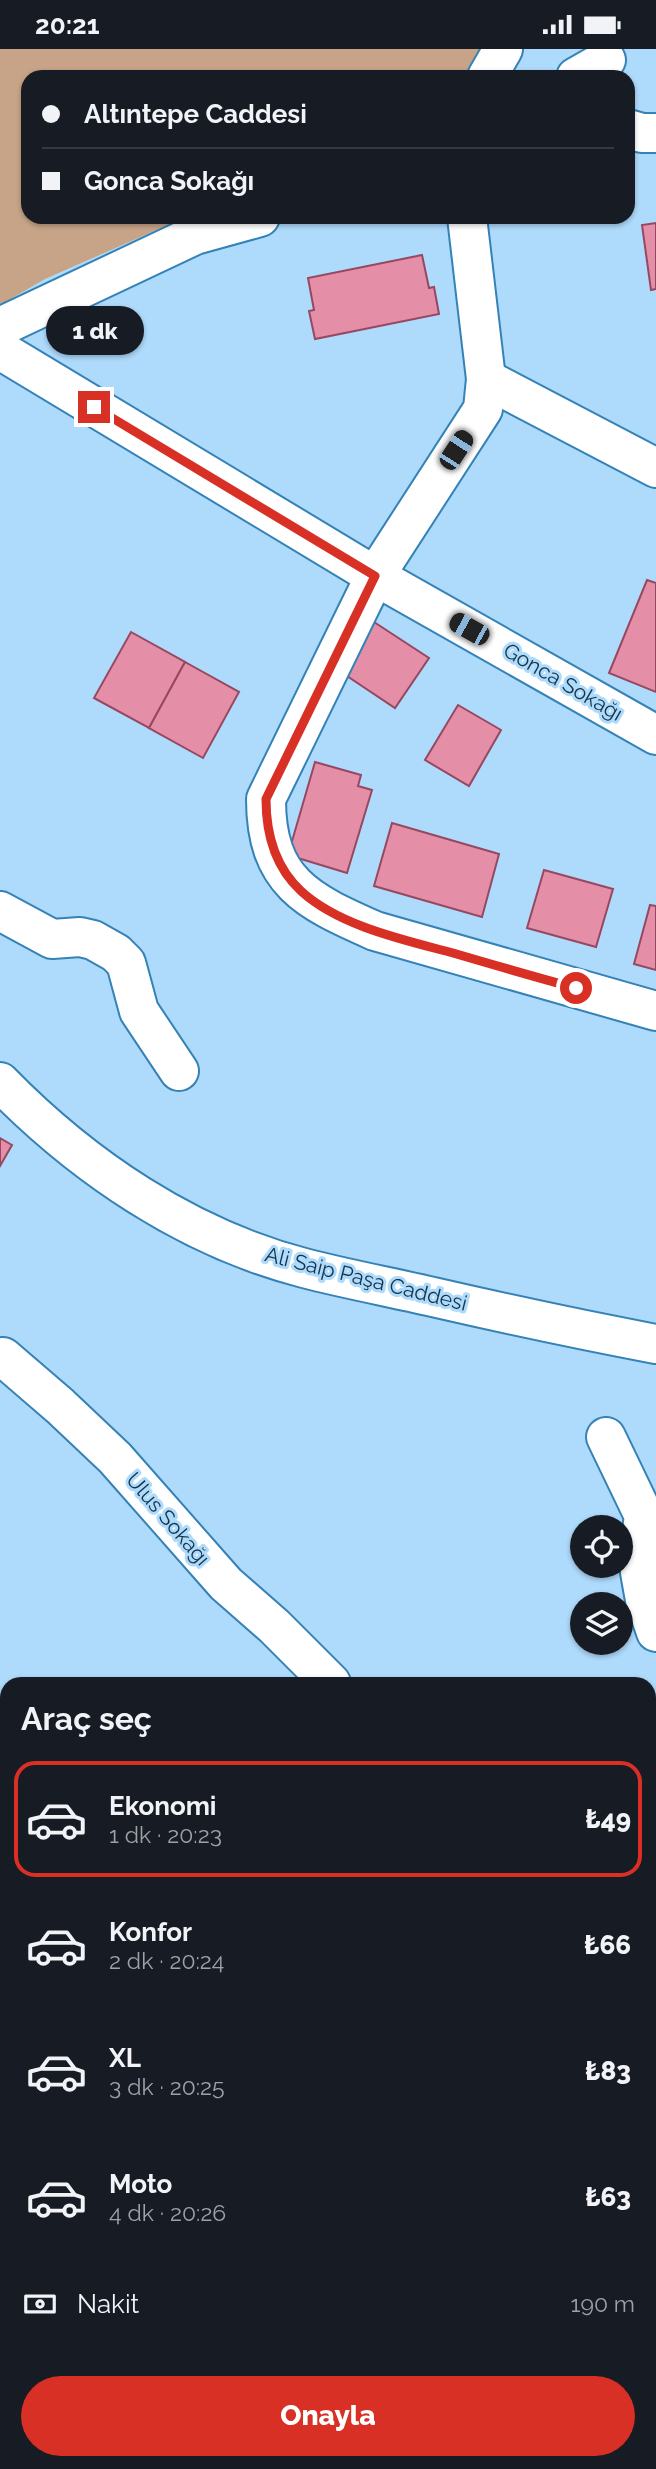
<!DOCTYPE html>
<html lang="tr">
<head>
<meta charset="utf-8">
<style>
  body { margin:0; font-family:Raleway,sans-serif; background:#242831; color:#f1f3f6; height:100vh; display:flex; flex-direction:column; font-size:26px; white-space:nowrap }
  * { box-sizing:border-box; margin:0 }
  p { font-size:23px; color:#9ea1a6 }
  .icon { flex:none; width:38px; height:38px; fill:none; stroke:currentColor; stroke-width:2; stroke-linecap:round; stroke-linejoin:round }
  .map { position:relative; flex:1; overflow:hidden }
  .drawer { position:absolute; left:0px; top:1628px; width:656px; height:793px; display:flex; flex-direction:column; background:#171b24; border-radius:21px 21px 0 0; box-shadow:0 2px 5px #0004 }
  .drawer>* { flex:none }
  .guide { position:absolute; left:21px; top:21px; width:614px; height:154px; border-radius:21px; box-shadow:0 2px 5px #0004; display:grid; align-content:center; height:154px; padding:0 21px; background:#171b24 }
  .fabs { position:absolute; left:570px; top:1466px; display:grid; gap:14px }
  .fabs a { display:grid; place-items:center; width:63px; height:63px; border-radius:50%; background:#171b24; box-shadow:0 2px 5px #0004; font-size:35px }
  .end { position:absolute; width:32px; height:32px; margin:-16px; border:9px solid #d93025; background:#fff; box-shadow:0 0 0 4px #fff }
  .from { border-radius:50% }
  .bubble { position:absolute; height:49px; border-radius:24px; background:#171b24; box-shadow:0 2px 5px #0004; font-size:23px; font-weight:800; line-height:49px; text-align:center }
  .car { position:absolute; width:21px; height:42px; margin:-21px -10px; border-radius:9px; box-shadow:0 0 5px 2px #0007; background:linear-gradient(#222 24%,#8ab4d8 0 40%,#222 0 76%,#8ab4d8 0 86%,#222 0) }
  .guide b { display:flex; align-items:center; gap:24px; height:66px; font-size:26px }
  .guide b+b { border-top:2px solid #363941 }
  .guide i { width:18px; height:18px; background:#f1f3f6 }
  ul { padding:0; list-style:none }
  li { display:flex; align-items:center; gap:21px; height:116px; margin:0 14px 10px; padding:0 7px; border:4px solid transparent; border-radius:21px }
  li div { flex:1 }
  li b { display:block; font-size:26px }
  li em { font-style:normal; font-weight:800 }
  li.on { border-color:#d93025 }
  li>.icon { width:63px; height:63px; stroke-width:1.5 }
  h2 { padding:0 21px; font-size:32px; line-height:84px }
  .pay { display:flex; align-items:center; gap:18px; height:77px; padding:0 21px; font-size:26px }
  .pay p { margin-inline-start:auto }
  .action { display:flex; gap:14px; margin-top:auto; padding:14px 21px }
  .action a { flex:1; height:80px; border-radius:42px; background:#d93025; color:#fff; font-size:28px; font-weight:800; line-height:80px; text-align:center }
  .status { display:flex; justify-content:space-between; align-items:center; height:49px; padding:0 35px; background:#171b24; direction:ltr }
  .status svg { height:19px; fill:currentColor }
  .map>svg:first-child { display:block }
</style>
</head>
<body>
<div class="status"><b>20:21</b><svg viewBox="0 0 49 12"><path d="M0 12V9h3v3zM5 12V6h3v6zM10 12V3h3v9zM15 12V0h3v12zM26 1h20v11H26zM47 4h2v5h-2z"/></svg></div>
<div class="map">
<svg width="656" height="2420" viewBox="0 0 656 2420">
  <rect width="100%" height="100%" fill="#aedafc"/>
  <path fill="#9dcdf0" d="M649,2367L656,2368V2420H52L53,2413H649Z"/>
  <g fill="#c7a487">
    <path d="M0,0H490L476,28H28V168H186L45,230L0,256Z"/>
    <path d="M649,2390L656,2391V2420H580V2413H649Z"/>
  </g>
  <g fill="#e58ea7" stroke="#974861" stroke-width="2">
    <path d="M656,174V240L651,241L642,176Z"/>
    <path d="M422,206L429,239L434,238L439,265L315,290L309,262L314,261L308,229Z"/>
    <path d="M647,531L656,534V643L609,624Z"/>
    <path d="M374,573L429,609L395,659L341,623Z"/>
    <path d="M131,583L185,613L149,679L94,649Z"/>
    <path d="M185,613L239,643L203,709L149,679Z"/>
    <path d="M458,656L501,681L469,737L425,711Z"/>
    <path d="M315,713L361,726L358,737L372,741L347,824L288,806Z"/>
    <path d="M392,774L499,805L482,868L374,837Z"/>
    <path d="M544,821L613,840L596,898L527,879Z"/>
    <path d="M650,856L656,857V921L634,915Z"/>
    <path d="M0,1089L12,1096L0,1117Z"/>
    <path d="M118,2413H283L282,2420H118Z"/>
    <path d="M292,2413H468L467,2420H291Z"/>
  </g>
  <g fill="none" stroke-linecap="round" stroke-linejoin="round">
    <defs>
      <g id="minor">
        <path d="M487,28L503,0"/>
        <path d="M467,168L486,330L483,360L375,527L266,750C266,833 307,852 375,882L656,962"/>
        <path d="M0,301L375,527L656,686"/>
        <path d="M486,330L656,419"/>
        <path d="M0,862L52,890L80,888L93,891L116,904L126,914L139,962L179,1022"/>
        <path d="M0,1033C83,1118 188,1189 304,1219C346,1230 390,1238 433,1248C507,1265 581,1281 656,1295"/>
        <path d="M3,1308L60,1357L115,1409L226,1535L274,1577L331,1634"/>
        <path d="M606,1388L644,1467L640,1495V1523L645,1551L656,1583"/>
        <path d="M649,2088L656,2089"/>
        <path d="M0,2319H7"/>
      </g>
      <g id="major">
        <path d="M576,28L606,11"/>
        <path d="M628,80L642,84H656"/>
        <path d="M0,278L195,186L260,168"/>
      </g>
    </defs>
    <use href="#minor" stroke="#3582b6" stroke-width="42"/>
    <use href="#major" stroke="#3582b6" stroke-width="42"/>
    <use href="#minor" stroke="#fff" stroke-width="38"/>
    <use href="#major" stroke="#fff" stroke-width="38"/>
  </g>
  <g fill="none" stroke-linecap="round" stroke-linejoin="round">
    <path stroke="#d93025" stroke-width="9" d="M94,358L375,527L266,750C266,784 274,817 301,842C339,877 404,891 453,904C494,916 535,928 576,939"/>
  </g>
  <g text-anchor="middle" stroke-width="6" stroke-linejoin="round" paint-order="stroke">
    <g font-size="21" fill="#14344a" stroke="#aedafc">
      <text transform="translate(563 633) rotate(30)" y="7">Gonca Sokağı</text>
      <text transform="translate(366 1230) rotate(14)" y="7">Ali Saip Paşa Caddesi</text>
      <text transform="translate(168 1470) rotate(49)" y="7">Ulus Sokağı</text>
    </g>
  </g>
</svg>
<div class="fabs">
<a><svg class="icon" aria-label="locate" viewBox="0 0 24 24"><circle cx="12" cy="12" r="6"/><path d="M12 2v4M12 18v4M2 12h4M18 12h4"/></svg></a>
<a><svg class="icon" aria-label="layers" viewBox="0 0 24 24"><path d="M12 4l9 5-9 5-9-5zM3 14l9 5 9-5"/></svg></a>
</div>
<i class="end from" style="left:576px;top:939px"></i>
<i class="end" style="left:94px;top:358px"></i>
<div class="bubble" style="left:46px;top:257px;width:98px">1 dk</div>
<i class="car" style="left:456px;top:401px;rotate:33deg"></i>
<i class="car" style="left:469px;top:580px;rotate:299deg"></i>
<div class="guide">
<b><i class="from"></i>Altıntepe Caddesi</b>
<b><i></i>Gonca Sokağı</b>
</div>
<section class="drawer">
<h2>Araç seç</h2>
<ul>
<li class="on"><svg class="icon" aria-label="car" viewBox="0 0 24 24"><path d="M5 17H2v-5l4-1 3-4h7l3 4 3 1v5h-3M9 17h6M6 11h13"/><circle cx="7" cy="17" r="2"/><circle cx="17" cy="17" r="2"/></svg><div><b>Ekonomi</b><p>1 dk · 20:23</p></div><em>₺49</em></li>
<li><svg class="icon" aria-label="car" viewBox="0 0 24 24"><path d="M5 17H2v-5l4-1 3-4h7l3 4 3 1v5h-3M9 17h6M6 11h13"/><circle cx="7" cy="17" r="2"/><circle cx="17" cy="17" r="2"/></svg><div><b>Konfor</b><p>2 dk · 20:24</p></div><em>₺66</em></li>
<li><svg class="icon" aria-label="car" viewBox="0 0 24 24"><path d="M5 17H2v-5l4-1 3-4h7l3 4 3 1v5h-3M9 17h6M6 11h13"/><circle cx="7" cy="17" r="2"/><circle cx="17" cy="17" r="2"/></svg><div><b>XL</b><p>3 dk · 20:25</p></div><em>₺83</em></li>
<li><svg class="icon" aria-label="car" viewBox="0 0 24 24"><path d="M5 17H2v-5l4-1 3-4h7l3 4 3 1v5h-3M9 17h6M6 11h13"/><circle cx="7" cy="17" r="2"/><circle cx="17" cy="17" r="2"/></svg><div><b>Moto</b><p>4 dk · 20:26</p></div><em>₺63</em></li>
</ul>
<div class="pay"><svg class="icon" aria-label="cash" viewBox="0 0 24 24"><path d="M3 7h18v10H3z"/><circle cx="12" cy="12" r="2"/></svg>Nakit<p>190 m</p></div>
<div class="action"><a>Onayla</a></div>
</section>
</div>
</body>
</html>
